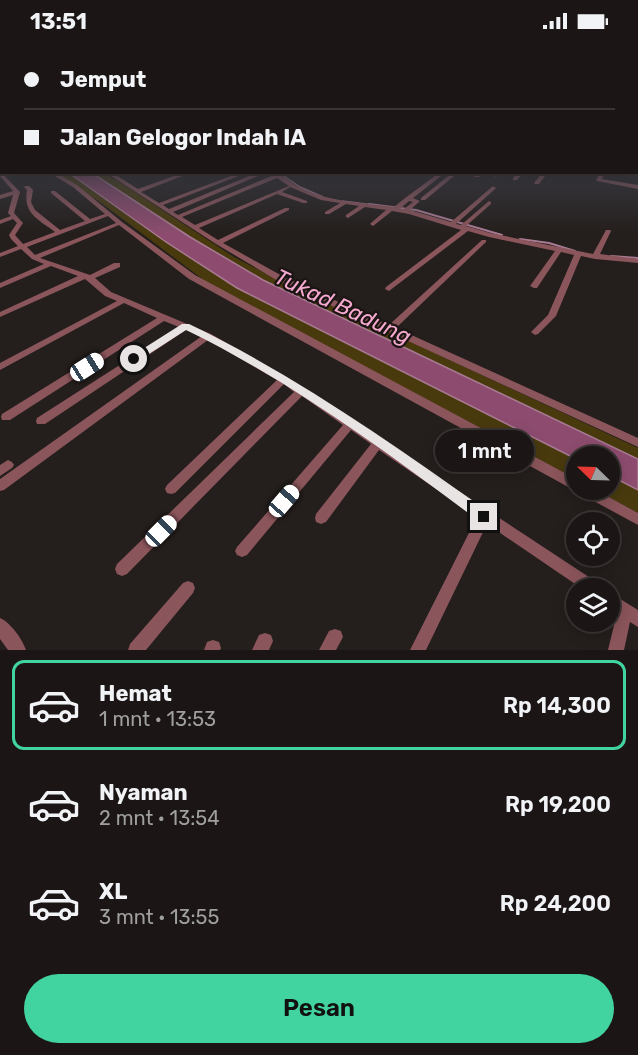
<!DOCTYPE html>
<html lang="id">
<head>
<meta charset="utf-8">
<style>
  body { margin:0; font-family:Rubik,sans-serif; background:#282322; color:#f1f3f6; height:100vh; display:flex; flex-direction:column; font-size:22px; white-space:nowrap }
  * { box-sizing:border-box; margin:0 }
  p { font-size:20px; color:#a09fa0 }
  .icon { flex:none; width:33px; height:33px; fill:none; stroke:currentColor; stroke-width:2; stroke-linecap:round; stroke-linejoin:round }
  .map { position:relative; height:608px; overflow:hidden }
  .side { display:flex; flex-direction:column; background:#1b1615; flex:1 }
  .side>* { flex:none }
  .guide { position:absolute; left:0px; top:0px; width:639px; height:132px; box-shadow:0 3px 15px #0003,0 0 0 2px #393534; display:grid; align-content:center; height:132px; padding:0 24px; background:#1b1615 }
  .needle { width:39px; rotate:293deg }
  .fabs { position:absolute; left:566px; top:404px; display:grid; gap:12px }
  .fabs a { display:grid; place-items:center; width:54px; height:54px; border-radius:50%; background:#1b1615; box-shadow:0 3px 15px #0003,0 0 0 2px #393534; font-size:30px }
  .end { position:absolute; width:27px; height:27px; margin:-14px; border:8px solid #e8e4e3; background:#111; box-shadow:0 0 0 3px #111 }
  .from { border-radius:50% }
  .bubble { position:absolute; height:42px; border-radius:21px; background:#1b1615; box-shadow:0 3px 15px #0003,0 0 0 2px #393534; font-size:20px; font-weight:600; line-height:42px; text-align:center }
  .car { position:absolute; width:18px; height:36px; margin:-18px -9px; border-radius:8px; box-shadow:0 0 4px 2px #0007; background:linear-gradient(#fff 24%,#345 0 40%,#fff 0 76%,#345 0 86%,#fff 0) }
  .guide b { display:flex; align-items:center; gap:21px; height:57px; font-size:22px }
  .guide b+b { border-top:2px solid #393534 }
  .guide i { width:15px; height:15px; background:#f1f3f6 }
  ul { padding:10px 0 0; list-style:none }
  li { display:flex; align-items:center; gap:18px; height:90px; margin:0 12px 9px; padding:0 12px; border:3px solid transparent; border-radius:12px }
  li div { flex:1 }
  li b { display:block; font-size:22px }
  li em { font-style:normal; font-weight:600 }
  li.current { border-color:#42d4a0 }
  li>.icon { width:54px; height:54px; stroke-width:1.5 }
  .primary-button { display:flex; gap:12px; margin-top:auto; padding:12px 24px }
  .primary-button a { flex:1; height:69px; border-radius:36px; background:#42d4a0; color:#111; font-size:24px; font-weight:600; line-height:69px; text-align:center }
  .status { display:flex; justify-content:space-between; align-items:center; height:42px; padding:0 30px; background:#1b1615; direction:ltr }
  .status svg { height:16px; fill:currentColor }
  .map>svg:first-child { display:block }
</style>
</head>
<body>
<div class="status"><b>13:51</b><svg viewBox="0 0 49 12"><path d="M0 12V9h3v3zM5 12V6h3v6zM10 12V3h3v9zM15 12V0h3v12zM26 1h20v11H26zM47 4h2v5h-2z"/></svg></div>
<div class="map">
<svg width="638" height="608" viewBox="0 0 638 608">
  <rect width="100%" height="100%" fill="#241e1c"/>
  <g fill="#493a0e">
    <path d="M53,131H69L237,246L576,417V438L205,239L100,160Z"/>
    <path d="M92,131H103L118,139L234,215L274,236L638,406V417L263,238L190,195Z"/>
    <path d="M609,433L638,448V471L593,447H609Z"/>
  </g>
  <path fill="#8d4c6f" stroke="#a87a92" stroke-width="1.5" d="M69,131H92L190,195L263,238L638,417V448L609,433V414H576V417L237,246L166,200Z"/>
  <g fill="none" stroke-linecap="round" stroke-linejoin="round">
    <g stroke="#a87a92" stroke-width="1.5">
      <path d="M278,130L300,145L323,155"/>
      <path d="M342,159L382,164"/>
    </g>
    <g stroke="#a87a92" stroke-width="2">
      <path d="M369,162L416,168L502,193"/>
      <path d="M520,197L549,201L575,209"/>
      <path d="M611,214L638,216"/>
    </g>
    <g fill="#8a555b" fill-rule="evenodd">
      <rect x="0" y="112" width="2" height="2"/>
      <path d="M0,129L20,150L14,171L23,181L15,193L23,202L55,190C38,177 23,172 27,148L24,145L25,144H29L33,148L31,160L35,168L60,188L85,179L51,151V149H55L90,177L105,172L73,145L48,130H55L77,143L122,180L195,233L576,437V447H594L638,471V483L579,451L577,448L572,447L189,237L119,183L40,216L90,233L114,221H120V225L95,236L111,250L211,292L286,335L351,377L355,378L356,381L379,396L383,397L384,400L598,541L600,546H581L487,482L426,608H410L477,475L379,408L326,480L321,482L316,480L315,476L316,472L371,402L351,388L247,513L242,515L237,513L235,509L237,505L343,383L302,354L127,532L122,534L117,532L115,527L117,522L294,350L284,342L175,451L171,452L167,451L165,447L167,443L277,338L208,298L4,448L0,449V437L202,294L186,288L45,382H37L36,379L37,376L179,285L164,279L10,378H2L1,375L2,372L157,276L124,261L0,328V321L117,259L105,254L85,237L0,275V270L78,234L51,224L0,246V241L44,222L32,217L21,207L0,215V211L18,204L11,197L9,193L17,181L13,177L0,182V178L11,174L8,171L13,153L0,157V153L13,149L0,134ZM108,174L116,181L35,213L27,205Z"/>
      <path d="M105,130H111L138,147L185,130H193L141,150L159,161L239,131L244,132L163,163L169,167L259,130H267L173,170L178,173L274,133L270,130C281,130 289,140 299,145C328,160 363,161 394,165L405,156L439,131L442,133L441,134L413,156L420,159L410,168L451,180L493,144L496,146L495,147L456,182L461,183L489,159L491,160V162L466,184L490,191L593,212L606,188H610L611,189L600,212L638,217V221L595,217L581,214L556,274L538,292L535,293L531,290L548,273L574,213L561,210L537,246H534L530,244L555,209L489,195L468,189L389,249L385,247L386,245L461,188L409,172L392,169L373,184L370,182L371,181L386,168L365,165L348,176L346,175V173L359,164L346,162L329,172H325V170L340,161L321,158L290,145L282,150L307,159V161H303L277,152L199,186L218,198L285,166H289V168L223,201L284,235L389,283L482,198H486V200L396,286L638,396V405L278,239L216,202ZM277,136L289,144L195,183L182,175ZM409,159L413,160L404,167H400Z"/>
      <path d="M453,130H459L425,158H421V156Z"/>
      <path d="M478,130H483L479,135H475L474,134Z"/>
      <path d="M496,130H501L496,135L493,133Z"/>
      <path d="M519,130H524L517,138H513V136Z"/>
      <path d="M543,130H548L539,142H535L534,141Z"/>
      <path d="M601,130H606L602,137L638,143V147L597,139L596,138Z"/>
      <path d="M8,418L12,420L14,423L12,426L0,434V423Z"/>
      <path d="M188,539L193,541L195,546L193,551L146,608H128L130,602L183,541Z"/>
      <path d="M609,550L638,568V585L630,580L624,608H608L617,571L609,566Z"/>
      <path d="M0,576C11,581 22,597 26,608H8L0,597Z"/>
      <path d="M335,587L341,589L343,595L336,608H319L329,589Z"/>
      <path d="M265,591L271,593L273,599L269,608H252L259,593Z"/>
      <path d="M213,598L219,600L221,606L220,608H204L207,600Z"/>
    </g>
  </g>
  <linearGradient id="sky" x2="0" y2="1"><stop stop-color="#14100f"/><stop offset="0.55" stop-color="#3f414b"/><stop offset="1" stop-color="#3f414b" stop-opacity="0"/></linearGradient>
  <rect width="638" height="192" fill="url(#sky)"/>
  <path fill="#e8e4e3" d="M182,282H189C295,333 393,402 489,470L491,475L489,479H479C386,410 291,339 186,288L138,319H130V315Z"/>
  <g text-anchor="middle" stroke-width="4.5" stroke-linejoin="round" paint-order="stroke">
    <g font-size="22" font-style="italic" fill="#f5a9cf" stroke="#1b1513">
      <text transform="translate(343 264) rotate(25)" y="8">Tukad Badung</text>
    </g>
  </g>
</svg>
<div class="fabs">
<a><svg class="needle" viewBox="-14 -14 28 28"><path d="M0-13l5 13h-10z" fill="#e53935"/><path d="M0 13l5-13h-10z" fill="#a09fa0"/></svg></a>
<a><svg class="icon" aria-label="locate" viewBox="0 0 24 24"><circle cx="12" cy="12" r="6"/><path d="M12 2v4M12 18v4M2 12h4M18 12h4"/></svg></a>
<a><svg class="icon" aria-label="layers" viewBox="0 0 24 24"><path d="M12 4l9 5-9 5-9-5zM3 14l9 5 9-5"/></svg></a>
</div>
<i class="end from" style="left:134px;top:317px"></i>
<i class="end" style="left:484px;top:475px"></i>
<div class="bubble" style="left:435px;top:388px;width:99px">1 mnt</div>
<i class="car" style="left:87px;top:325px;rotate:58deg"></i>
<i class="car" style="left:284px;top:459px;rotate:41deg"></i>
<i class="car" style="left:161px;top:489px;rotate:45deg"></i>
<div class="guide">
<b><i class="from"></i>Jemput</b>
<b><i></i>Jalan Gelogor Indah IA</b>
</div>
</div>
<section class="side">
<ul>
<li class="current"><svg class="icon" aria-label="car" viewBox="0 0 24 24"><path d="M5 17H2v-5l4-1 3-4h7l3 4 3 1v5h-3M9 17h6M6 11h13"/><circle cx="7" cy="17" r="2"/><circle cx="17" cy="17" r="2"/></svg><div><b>Hemat</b><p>1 mnt · 13:53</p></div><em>Rp 14,300</em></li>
<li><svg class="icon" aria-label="car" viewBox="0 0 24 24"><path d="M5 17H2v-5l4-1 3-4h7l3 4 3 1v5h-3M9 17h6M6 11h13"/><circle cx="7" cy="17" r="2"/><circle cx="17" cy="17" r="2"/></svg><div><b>Nyaman</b><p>2 mnt · 13:54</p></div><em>Rp 19,200</em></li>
<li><svg class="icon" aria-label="car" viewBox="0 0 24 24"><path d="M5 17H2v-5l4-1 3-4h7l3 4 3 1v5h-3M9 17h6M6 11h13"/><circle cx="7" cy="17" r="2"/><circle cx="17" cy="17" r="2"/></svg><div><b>XL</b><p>3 mnt · 13:55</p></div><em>Rp 24,200</em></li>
</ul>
<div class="primary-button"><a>Pesan</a></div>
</section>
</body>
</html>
